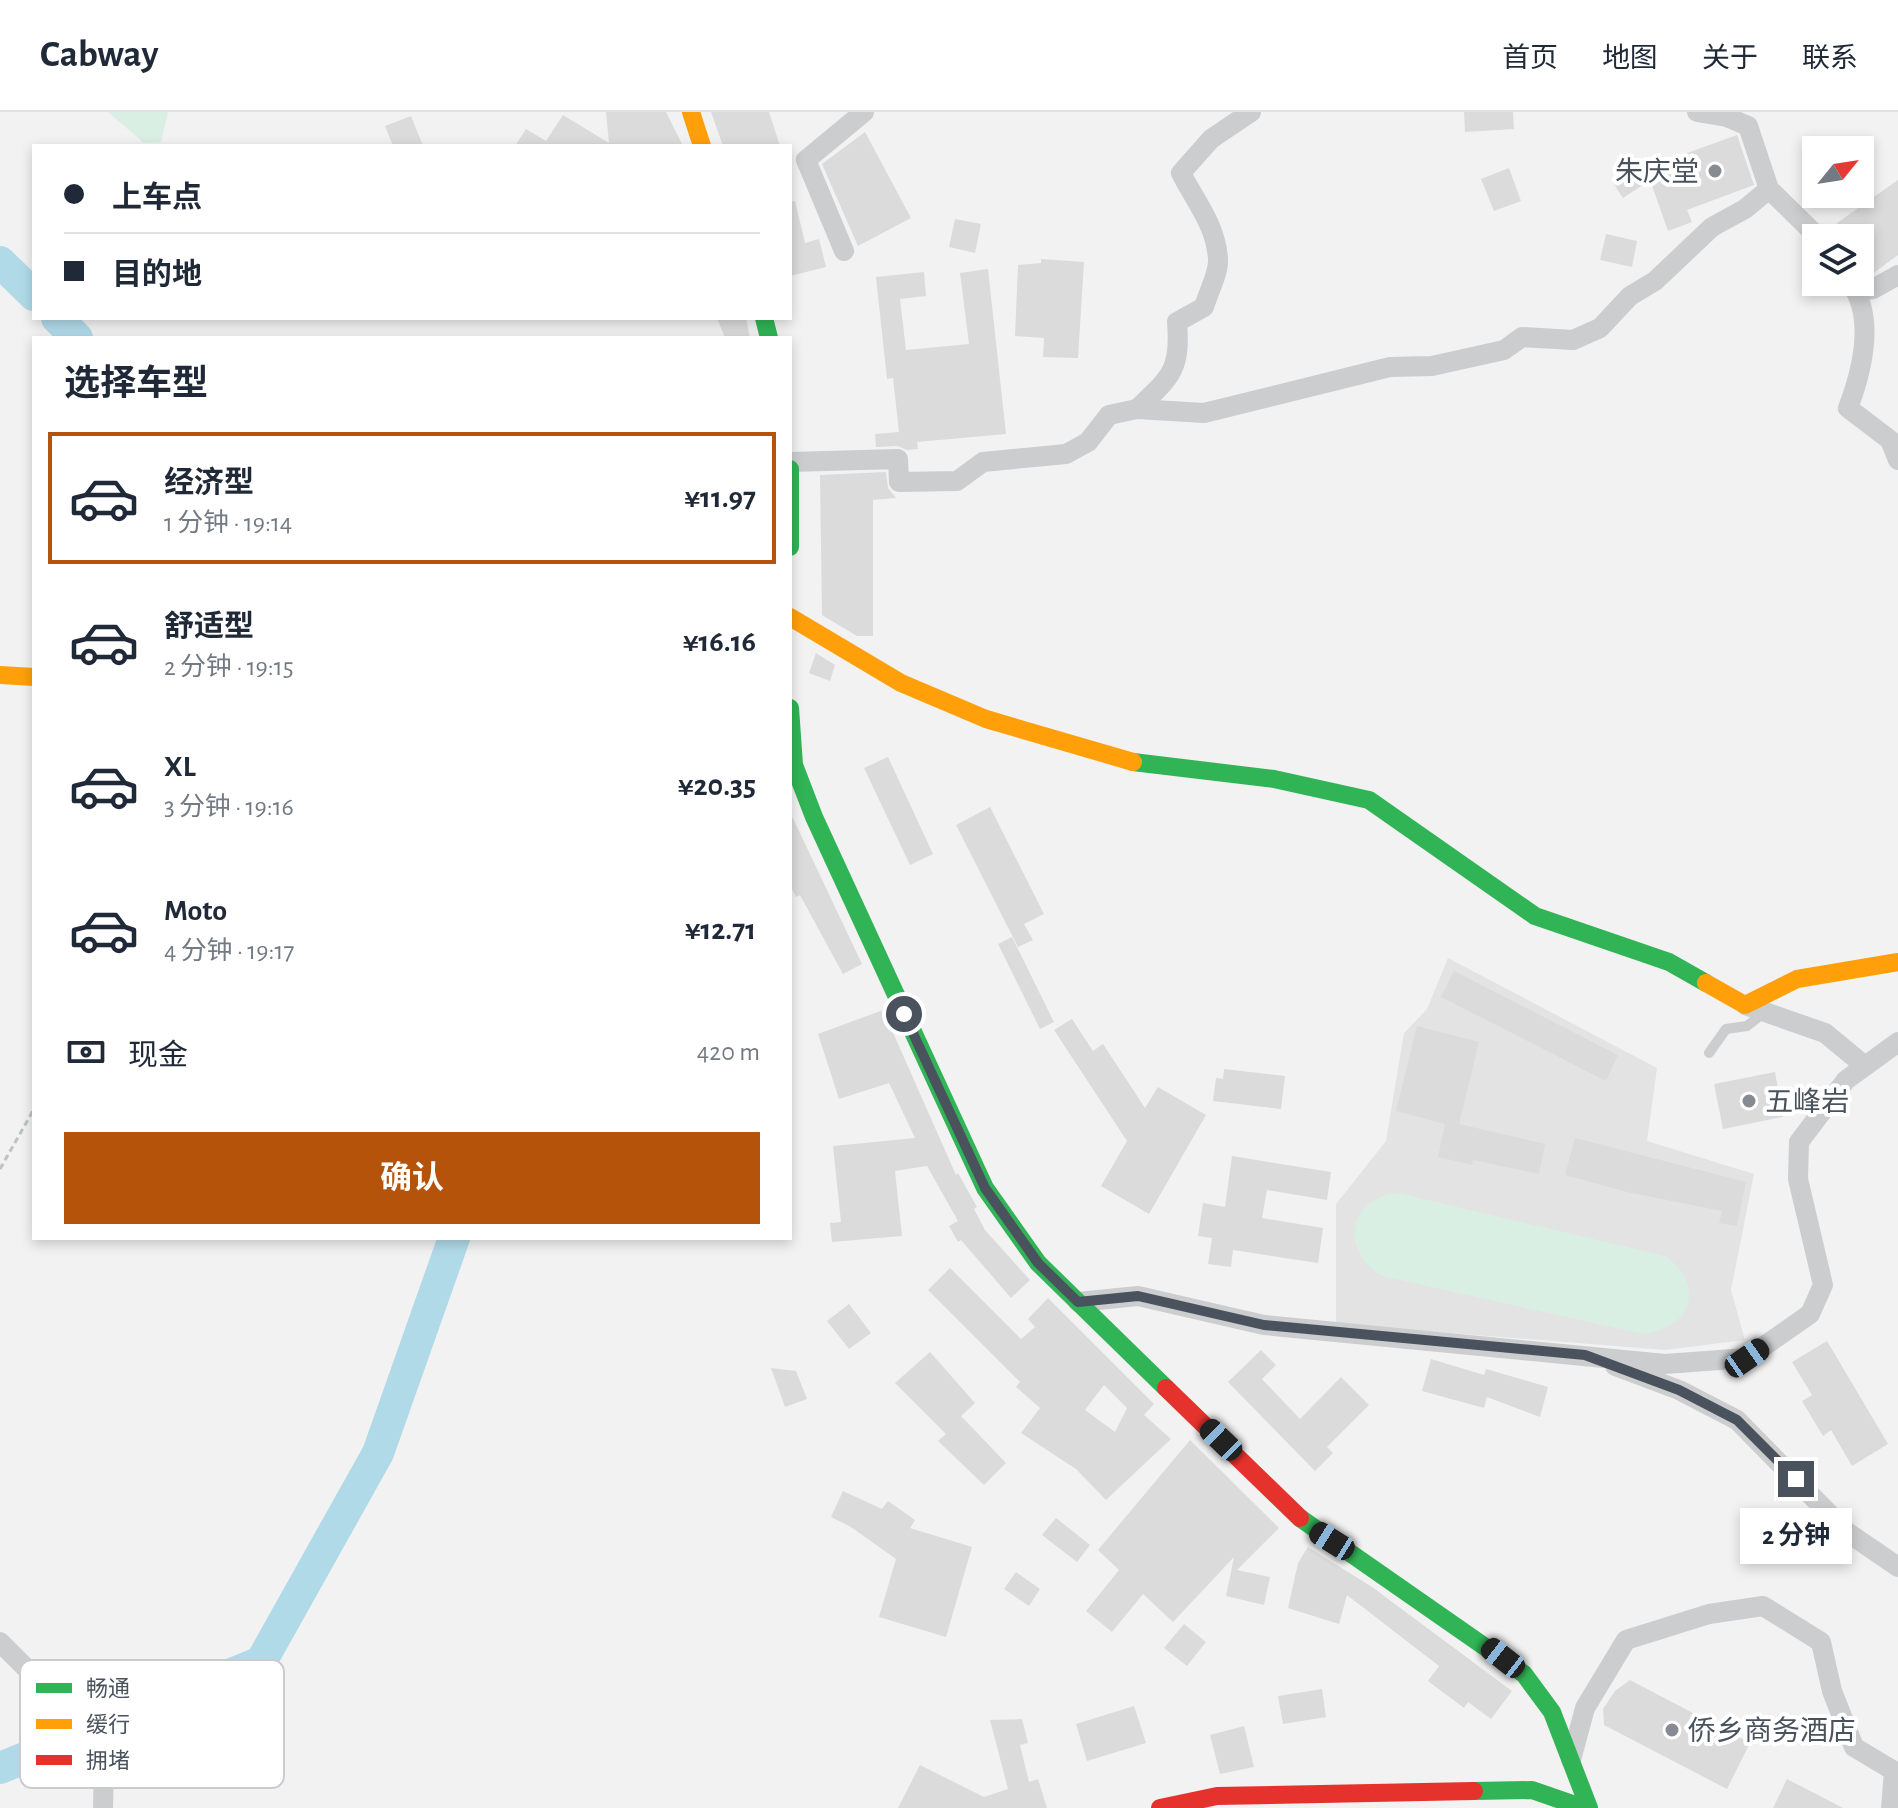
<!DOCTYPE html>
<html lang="zh">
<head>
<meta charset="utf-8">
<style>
  body { margin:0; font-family:"Alegreya Sans","Noto Sans SC",sans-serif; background:#f6f6f7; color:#1f2937; height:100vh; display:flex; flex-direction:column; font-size:30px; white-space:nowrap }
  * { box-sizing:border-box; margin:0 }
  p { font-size:26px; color:#747a83 }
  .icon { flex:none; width:44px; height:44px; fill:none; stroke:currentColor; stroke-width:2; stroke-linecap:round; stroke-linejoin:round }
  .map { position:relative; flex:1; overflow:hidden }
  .details { position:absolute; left:32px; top:224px; width:760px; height:904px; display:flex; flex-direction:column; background:#fff; border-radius:0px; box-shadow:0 4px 12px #0003 }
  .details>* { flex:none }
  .guide { position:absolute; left:32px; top:32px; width:760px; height:176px; border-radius:0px; box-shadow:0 4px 12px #0003; display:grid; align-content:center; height:176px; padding:0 32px; background:#fff }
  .needle { width:52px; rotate:60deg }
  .buttons { position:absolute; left:1802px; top:24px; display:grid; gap:16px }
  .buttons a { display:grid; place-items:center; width:72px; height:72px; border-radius:0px; background:#fff; box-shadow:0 4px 12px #0003; font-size:40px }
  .end { position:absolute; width:36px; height:36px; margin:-18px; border:10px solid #4a535d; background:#fff; box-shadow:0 0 0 4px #fff }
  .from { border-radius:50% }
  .bubble { position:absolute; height:56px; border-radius:0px; background:#fff; box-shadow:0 4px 12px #0003; font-size:26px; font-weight:700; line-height:56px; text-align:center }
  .car { position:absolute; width:24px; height:48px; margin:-24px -12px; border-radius:10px; box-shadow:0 0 6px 2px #0007; background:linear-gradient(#222 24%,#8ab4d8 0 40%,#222 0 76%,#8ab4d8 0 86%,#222 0) }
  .guide b { display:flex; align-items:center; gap:28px; height:76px; font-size:30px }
  .guide b+b { border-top:2px solid #e0e1e3 }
  .guide i { width:20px; height:20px; background:#1f2937 }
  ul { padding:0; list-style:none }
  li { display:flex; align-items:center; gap:24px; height:132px; margin:0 16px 12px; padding:0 16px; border:4px solid transparent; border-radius:0px }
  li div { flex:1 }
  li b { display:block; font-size:30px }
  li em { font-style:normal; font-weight:700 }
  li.selected { border-color:#b45309 }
  li>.icon { width:72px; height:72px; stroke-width:1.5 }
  h2 { padding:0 32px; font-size:36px; line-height:96px }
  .pay { display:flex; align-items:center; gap:20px; height:88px; padding:0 32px; font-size:30px }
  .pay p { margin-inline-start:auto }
  .cta { display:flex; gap:16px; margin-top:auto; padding:16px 32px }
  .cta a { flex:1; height:92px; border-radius:0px; background:#b45309; color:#fff; font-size:32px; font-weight:700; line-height:92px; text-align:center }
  header { display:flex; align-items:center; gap:48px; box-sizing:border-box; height:112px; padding:0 40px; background:#fff; border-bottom:2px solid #e0e1e3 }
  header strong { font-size:38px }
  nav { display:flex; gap:44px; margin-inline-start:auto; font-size:28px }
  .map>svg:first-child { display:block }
</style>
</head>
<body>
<header>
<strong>Cabway</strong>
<nav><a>首页</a><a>地图</a><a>关于</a><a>联系</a></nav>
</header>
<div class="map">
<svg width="1898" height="1696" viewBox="0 0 1898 1696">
  <rect width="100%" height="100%" fill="#f2f2f2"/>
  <path fill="#e4e3e3" d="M1448,846L1657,956L1647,1029L1754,1062L1731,1178L1745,1228L1665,1238L1336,1212V1092L1386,1029L1404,921L1427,897Z"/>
  <g fill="#d9efe3">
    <path d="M108,0H168L161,30L144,31Z"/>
    <path d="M1398,1081L1665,1144C1707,1174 1691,1216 1643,1222L1382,1164C1340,1139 1347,1086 1398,1081Z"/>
  </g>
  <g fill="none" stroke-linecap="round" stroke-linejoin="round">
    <g stroke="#b1dae9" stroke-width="32">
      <path d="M0,150L34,183"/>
      <path d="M57,206L77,226"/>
      <path d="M0,1656L261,1550L378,1341L454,1126"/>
    </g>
  </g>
  <g fill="#dbdbdc" fill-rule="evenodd">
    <path d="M606,0H666L683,34H515L526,17L546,29L563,3L609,31Z"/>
    <path d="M711,0H769L780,34H723Z"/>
    <path d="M1464,0H1513L1514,17L1465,20Z"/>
    <path d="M411,4L423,34H393L385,14Z"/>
    <path d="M865,20L911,106L858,134L822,52Z"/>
    <path d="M1737,23L1754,73L1687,98L1692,110L1668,119L1650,68L1623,86L1614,72L1649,49L1663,44L1665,49Z"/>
    <path d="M1509,56L1521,89L1494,99L1481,67Z"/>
    <path d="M1898,68V143L1872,162L1860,144V126H1847L1837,111Z"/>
    <path d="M795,89L805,131L819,127L826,155L790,164V90Z"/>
    <path d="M955,107L981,112L975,141L949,135Z"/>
    <path d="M1606,122L1637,129L1632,155L1600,148Z"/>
    <path d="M1041,147L1084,150L1078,246L1043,245L1044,226L1015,224L1018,153L1041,151Z"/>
    <path d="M988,157L1006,322L917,330L918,337L907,338L898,334L876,335L875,322L899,320L893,266L887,267L876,165L924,160L926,184L900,187L906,238L969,232L960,161Z"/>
    <path d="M717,206H746L750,226H725Z"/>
    <path d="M886,360L888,376L896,386L873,388V524H857L822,503L820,363Z"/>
    <path d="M816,541L835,553L830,569L809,561Z"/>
    <path d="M888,645L933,742L910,753L864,656Z"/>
    <path d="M990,695L1044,802L1024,812L1033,828L1018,835L956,713Z"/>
    <path d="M790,700L862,852L843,862L800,783L796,785L790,773Z"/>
    <path d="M1012,825L1054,910L1040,917L998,832Z"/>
    <path d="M1454,859L1618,943L1606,969L1441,885Z"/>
    <path d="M883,898L956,1063L958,1061L977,1095L974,1097L985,1118L1030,1168L1011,1186L961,1128L958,1130L949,1114L958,1109L927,1054L895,1059L902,1124L832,1130L830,1111L841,1110L833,1034L915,1026L889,971L839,987L818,922Z"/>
    <path d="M1072,907L1093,939L1103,932L1145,996L1158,975L1206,1003L1149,1102L1101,1074L1127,1029L1054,918Z"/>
    <path d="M1417,914L1479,930L1459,1012L1545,1032L1539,1062L1473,1048L1472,1053L1438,1045L1445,1012L1396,999Z"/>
    <path d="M1224,957L1285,964L1281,997L1213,989L1216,966L1223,967Z"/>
    <path d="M1775,960L1783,1005L1723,1017L1714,972Z"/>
    <path d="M1575,1026L1746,1070L1737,1114L1719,1111L1722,1099L1627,1080L1565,1063Z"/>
    <path d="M1232,1044L1331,1060L1327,1088L1267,1078L1262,1106L1323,1116L1318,1151L1233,1138L1231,1155L1208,1152L1212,1126L1198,1124L1203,1091L1225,1095Z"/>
    <path d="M950,1156L1021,1227L1035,1215L1028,1207L1048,1186L1154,1292L1144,1303L1171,1327L1106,1388L1076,1357L1021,1321L1040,1296L1016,1275L1020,1270L928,1178ZM1104,1273L1127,1296L1115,1320L1085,1298Z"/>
    <path d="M849,1192L871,1221L849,1237L827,1209Z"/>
    <path d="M1827,1229L1888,1332L1852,1354L1831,1318L1823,1324L1802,1289L1812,1283L1792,1250Z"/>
    <path d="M1261,1238L1276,1253L1262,1267L1300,1307L1341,1265L1369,1293L1327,1335L1333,1341L1315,1359L1228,1270Z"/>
    <path d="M930,1240L975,1291L961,1304L1006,1351L984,1373L938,1329L946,1322L895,1271Z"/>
    <path d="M1431,1247L1484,1263L1486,1257L1548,1275L1540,1305L1487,1285L1484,1296L1422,1279Z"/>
    <path d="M771,1256L796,1259L807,1287L785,1295Z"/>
    <path d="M1190,1328L1279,1416L1237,1458L1270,1465L1264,1493L1226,1484L1234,1445L1173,1510L1143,1482L1112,1520L1086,1499L1119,1458L1098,1438Z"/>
    <path d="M843,1379L882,1397L888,1389L915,1408L910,1416L972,1435L946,1525L879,1505L896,1447L851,1415L831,1405Z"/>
    <path d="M1056,1406L1090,1433L1077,1450L1042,1423Z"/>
    <path d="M1308,1435L1372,1475L1512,1579L1491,1607L1468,1590L1464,1596L1428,1569L1439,1554L1347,1483L1339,1512L1288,1496L1298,1451Z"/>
    <path d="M1016,1460L1040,1477L1029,1494L1004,1477Z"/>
    <path d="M1184,1512L1206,1530L1187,1554L1164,1536Z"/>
    <path d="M1630,1568L1750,1631L1727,1677L1604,1613L1603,1597L1615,1579Z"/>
    <path d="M1322,1577L1326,1605L1283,1612L1278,1584Z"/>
    <path d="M1134,1594L1146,1631L1087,1649L1076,1612Z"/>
    <path d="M1022,1607L1028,1631L1020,1633L1029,1670L1038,1667L1047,1696H898L920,1653L984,1685L1008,1677L990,1608Z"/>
    <path d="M1244,1614L1254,1655L1220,1662L1210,1623Z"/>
    <path d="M1787,1667L1843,1696H1773Z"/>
  </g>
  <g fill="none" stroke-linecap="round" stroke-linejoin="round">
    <path stroke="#bbc4c2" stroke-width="3" stroke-dasharray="6 4" stroke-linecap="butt" d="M0,1057L34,997"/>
    <path stroke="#cccdcf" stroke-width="10" d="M1709,941L1726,917L1747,914L1765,900"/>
    <g stroke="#cccdcf" stroke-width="20">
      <path d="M1697,0L1727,5L1748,14L1769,77L1819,126"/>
      <path d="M844,139L806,48L864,0"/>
      <path d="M1850,170C1876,206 1862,259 1848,296L1890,328L1898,348"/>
      <path d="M1857,179L1873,177L1898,163"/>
      <path d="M1137,297C1171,265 1181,258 1177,210L1204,195C1208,181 1219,161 1218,147C1216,113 1195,89 1181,61L1211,27L1251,0"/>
      <path d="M790,350L898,347L899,370L957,369L983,350L1066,342L1088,330L1109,303L1137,297L1204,301L1390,255L1432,254L1504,238L1522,225L1573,228L1600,216L1630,184L1655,169L1712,115L1745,97L1769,77"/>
      <path d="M1745,893L1825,921L1865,954"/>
      <path d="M1078,1190L1138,1184L1264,1213L1665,1252L1747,1246L1810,1202L1823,1173L1798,1067L1799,1030L1846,968L1898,930"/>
      <path d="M1615,1254L1679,1278L1737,1308L1847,1420L1898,1455"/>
      <path d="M0,1530L52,1582L83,1599L104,1651L103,1696"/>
      <path d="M1571,1648L1585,1596L1626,1528L1709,1502L1763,1494L1821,1530L1832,1579L1854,1635L1894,1659L1891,1696"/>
    </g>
    <g stroke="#30b455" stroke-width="18">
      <path d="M764,206L769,226"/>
      <path d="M790,357V435"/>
      <path d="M790,596L794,653L814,705L985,1076L1038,1151L1166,1276"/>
      <path d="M1133,650L1274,667L1369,688L1535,804L1669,850L1706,871"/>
      <path d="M1300,1406L1524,1562L1552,1600L1589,1696"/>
      <path d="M1474,1679L1532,1678L1584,1696"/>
    </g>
    <g stroke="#ff9f0a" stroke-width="18">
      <path d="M691,0L702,34"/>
      <path d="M790,505L901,571L986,607L1133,650"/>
      <path d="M0,563L34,565"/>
      <path d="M1706,871L1745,893L1797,867L1898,850"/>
    </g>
    <g stroke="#e5322d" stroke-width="18">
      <path d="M1166,1276L1300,1406"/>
      <path d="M1160,1696L1217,1684L1474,1679"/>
    </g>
  </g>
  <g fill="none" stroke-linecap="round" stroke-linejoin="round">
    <path stroke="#4a535d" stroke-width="10" d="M904,902L985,1076L1038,1151L1078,1190L1138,1184L1264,1213L1585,1243L1679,1278L1737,1308L1796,1367"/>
  </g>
  <g fill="#858b91" stroke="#fff" stroke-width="3">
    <circle cx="1715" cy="59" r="8"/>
    <circle cx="1749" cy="989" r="8"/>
    <circle cx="1672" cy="1618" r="8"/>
  </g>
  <g text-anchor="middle" stroke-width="8" stroke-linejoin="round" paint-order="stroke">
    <g font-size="28" fill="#4a535d" stroke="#fff" text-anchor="start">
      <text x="1699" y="69" text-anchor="end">朱庆堂</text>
      <text x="1765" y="999">五峰岩</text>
      <text x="1688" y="1628">侨乡商务酒店</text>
    </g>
  </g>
  <rect x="20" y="1548" width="264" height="128" rx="12" fill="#fff" stroke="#c9cbce" stroke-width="2"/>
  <rect x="36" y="1571" width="36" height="10" fill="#30b455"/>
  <rect x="36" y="1607" width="36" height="10" fill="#ff9f0a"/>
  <rect x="36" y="1643" width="36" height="10" fill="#e5322d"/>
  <g font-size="22" fill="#4a535d">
    <text x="86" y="1584">畅通</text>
    <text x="86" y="1620">缓行</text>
    <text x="86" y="1656">拥堵</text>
  </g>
</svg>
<div class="buttons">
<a><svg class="needle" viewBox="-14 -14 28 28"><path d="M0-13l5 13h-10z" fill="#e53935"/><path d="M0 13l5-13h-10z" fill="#747a83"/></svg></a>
<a><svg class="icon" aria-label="layers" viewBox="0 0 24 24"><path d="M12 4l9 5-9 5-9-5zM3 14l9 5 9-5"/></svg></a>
</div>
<i class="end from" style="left:904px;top:902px"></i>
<i class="end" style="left:1796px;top:1367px"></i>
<div class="bubble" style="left:1740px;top:1396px;width:112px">2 分钟</div>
<i class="car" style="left:1747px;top:1246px;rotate:55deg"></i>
<i class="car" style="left:1221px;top:1328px;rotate:314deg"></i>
<i class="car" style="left:1332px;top:1429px;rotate:302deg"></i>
<i class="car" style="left:1503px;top:1546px;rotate:308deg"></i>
<div class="guide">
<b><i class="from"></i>上车点</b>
<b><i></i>目的地</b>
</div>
<section class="details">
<h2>选择车型</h2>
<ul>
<li class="selected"><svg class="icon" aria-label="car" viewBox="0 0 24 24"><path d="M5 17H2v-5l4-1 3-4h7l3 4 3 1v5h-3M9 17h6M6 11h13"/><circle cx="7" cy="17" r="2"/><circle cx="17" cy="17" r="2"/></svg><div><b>经济型</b><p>1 分钟 · 19:14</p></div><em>¥11.97</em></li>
<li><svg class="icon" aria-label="car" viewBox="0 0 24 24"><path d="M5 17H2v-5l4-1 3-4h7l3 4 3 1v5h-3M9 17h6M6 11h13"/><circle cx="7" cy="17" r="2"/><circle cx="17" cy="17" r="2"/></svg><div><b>舒适型</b><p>2 分钟 · 19:15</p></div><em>¥16.16</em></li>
<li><svg class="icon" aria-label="car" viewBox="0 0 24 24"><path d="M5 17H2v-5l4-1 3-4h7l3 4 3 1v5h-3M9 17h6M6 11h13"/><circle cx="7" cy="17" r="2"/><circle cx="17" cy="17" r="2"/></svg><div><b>XL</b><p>3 分钟 · 19:16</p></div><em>¥20.35</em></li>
<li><svg class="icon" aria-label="car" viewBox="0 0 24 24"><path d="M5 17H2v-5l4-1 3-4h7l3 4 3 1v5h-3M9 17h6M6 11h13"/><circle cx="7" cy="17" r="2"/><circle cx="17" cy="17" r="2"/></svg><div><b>Moto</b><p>4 分钟 · 19:17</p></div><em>¥12.71</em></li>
</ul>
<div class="pay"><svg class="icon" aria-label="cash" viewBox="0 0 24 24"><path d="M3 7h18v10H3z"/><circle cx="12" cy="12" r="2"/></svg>现金<p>420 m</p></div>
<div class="cta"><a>确认</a></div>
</section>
</div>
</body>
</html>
